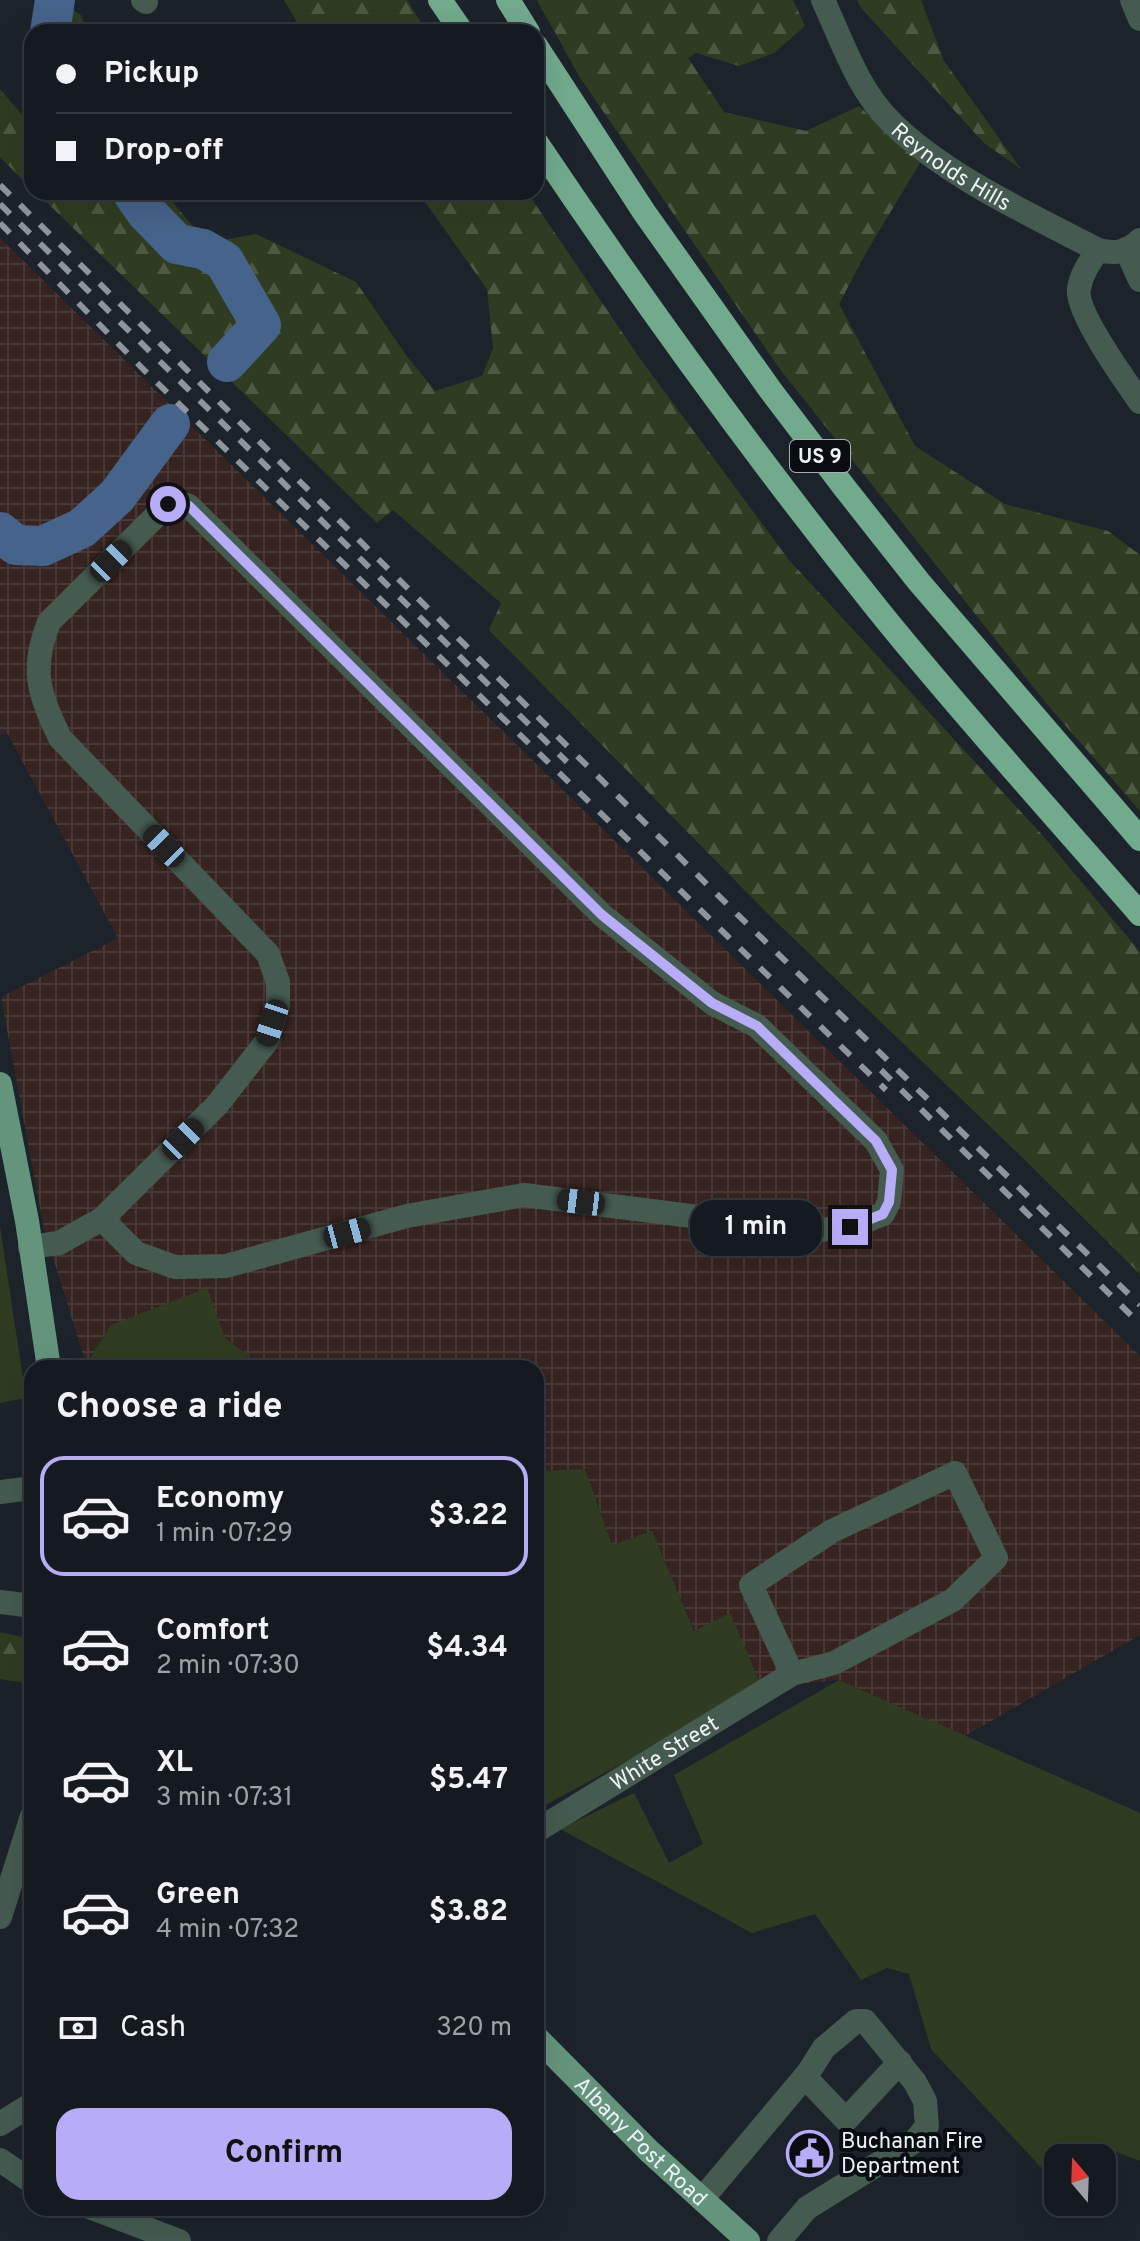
<!DOCTYPE html>
<html lang="en">
<head>
<meta charset="utf-8">
<style>
  body { margin:0; font-family:Overpass,sans-serif; background:#22272d; color:#f1f3f6; height:100vh; display:flex; flex-direction:column; font-size:30px; white-space:nowrap }
  * { box-sizing:border-box; margin:0 }
  p { font-size:26px; color:#9da1a5 }
  .icon { flex:none; width:44px; height:44px; fill:none; stroke:currentColor; stroke-width:2; stroke-linecap:round; stroke-linejoin:round }
  .map { position:relative; flex:1; overflow:hidden }
  .drawer { position:absolute; left:24px; top:1360px; width:520px; height:856px; display:flex; flex-direction:column; background:#151a20; border-radius:24px; box-shadow:0 8px 32px #0002,0 0 0 2px #34383e }
  .drawer>* { flex:none }
  .top-card { position:absolute; left:24px; top:24px; width:520px; height:176px; border-radius:24px; box-shadow:0 8px 32px #0002,0 0 0 2px #34383e; display:grid; align-content:center; height:176px; padding:0 32px; background:#151a20 }
  .needle { width:52px; rotate:341deg }
  .controls { position:absolute; left:1044px; top:2144px; display:grid; gap:16px }
  .controls a { display:grid; place-items:center; width:72px; height:72px; border-radius:16px; background:#151a20; box-shadow:0 8px 32px #0002,0 0 0 2px #34383e; font-size:40px }
  .end { position:absolute; width:36px; height:36px; margin:-18px; border:10px solid #b6acf8; background:#111; box-shadow:0 0 0 4px #111 }
  .from { border-radius:50% }
  .bubble { position:absolute; height:56px; border-radius:24px; background:#151a20; box-shadow:0 8px 32px #0002,0 0 0 2px #34383e; font-size:26px; font-weight:700; line-height:56px; text-align:center }
  .car { position:absolute; width:24px; height:48px; margin:-24px -12px; border-radius:10px; box-shadow:0 0 6px 2px #0007; background:linear-gradient(#222 24%,#8ab4d8 0 40%,#222 0 76%,#8ab4d8 0 86%,#222 0) }
  .top-card b { display:flex; align-items:center; gap:28px; height:76px; font-size:30px }
  .top-card b+b { border-top:2px solid #34383e }
  .top-card i { width:20px; height:20px; background:#f1f3f6 }
  ul { padding:0; list-style:none }
  li { display:flex; align-items:center; gap:24px; height:120px; margin:0 16px 12px; padding:0 16px; border:4px solid transparent; border-radius:24px }
  li div { flex:1 }
  li b { display:block; font-size:30px }
  li em { font-style:normal; font-weight:700 }
  li.selected { border-color:#b6acf8 }
  li>.icon { width:72px; height:72px; stroke-width:1.5 }
  h2 { padding:0 32px; font-size:36px; line-height:96px }
  .pay { display:flex; align-items:center; gap:20px; height:88px; padding:0 32px; font-size:30px }
  .pay p { margin-inline-start:auto }
  .button { display:flex; gap:16px; margin-top:auto; padding:16px 32px }
  .button a { flex:1; height:92px; border-radius:24px; background:#b6acf8; color:#111; font-size:32px; font-weight:700; line-height:92px; text-align:center }
  .map>svg:first-child { display:block }
</style>
</head>
<body>
<div class="map">
<svg width="1140" height="2241" viewBox="0 0 1140 2241">
  <defs>
    <pattern id="industrial-grid" width="8" height="8" patternUnits="userSpaceOnUse" patternTransform="scale(2)"><rect width="8" height="8" fill="#372421"/><path d="M0 4h8M4 0v8" fill="none" stroke="#4a3a37"/></pattern>
    <pattern id="forest-firs" width="22" height="20" patternUnits="userSpaceOnUse" patternTransform="scale(2)"><rect width="22" height="20" fill="#2f3c21"/><path d="M5 1l3.5 6h-7zM16 11l3.5 6h-7z" fill="#4d5942"/></pattern>
  </defs>
  <rect width="100%" height="100%" fill="#1c232b"/>
  <path fill="url(#industrial-grid)" d="M0,238L1140,1356V1635L965,1736L839,1680L762,1688L695,1632L652,1532L612,1545L585,1469L536,1471V1368H265L225,1338L111,1325L86,1364L44,1229L1,997L118,938L7,733L0,735Z"/>
  <g fill="#2f3c21">
    <path d="M0,1226L26,1398L0,1403Z"/>
    <path d="M207,1288L225,1338L265,1368H87L86,1364L111,1325Z"/>
    <path d="M585,1469L612,1545L652,1531L694,1631L730,1613L762,1688L536,1810V1471Z"/>
    <path d="M839,1680L1140,1813V2161L1093,2143L1073,2158H1058V2170L1049,2176L931,2049L909,1974L887,1968L861,1980L815,1914L752,1933L560,1829L634,1793L669,1863L703,1844L674,1775Z"/>
  </g>
  <g fill="url(#forest-firs)">
    <path d="M284,0H407L427,32H303Z"/>
    <path d="M537,0H793L805,26L774,53L739,66L696,53L688,58L724,112L806,131L859,106L920,163L867,251L839,304L915,446L1005,504L1108,531L1140,555V811L1046,703L779,368L579,76Z"/>
    <path d="M857,0H921L944,61L1021,169L984,143L862,9Z"/>
    <path d="M66,5L82,16L84,32H43L44,17Z"/>
    <path d="M0,89L23,116L32,117V189L0,157Z"/>
    <path d="M36,192H164L207,243L256,234L356,282L406,355L435,391L482,376L493,348L487,289L418,192H527L641,360L789,560L1044,837L1140,952V1274L1026,1161L769,915L489,630L501,603L393,510L377,523Z"/>
    <path d="M0,1632L32,1639V1684L0,1679Z"/>
  </g>
  <g fill="none" stroke-linecap="round" stroke-linejoin="round">
    <g stroke="#46638b" stroke-width="40">
      <path d="M50,32L55,0"/>
      <path d="M132,192L146,212L177,244L203,249L224,261L261,325L227,362"/>
      <path d="M0,532L16,545L43,546L82,528L117,496L170,424"/>
    </g>
    <g stroke="#455b50" stroke-width="24">
      <path d="M143,0L146,2"/>
      <path id="s1" d="M823,0C842,41 858,90 891,122C944,175 1031,215 1098,250C1115,254 1126,253 1140,240"/>
      <path d="M1132,0L1140,19"/>
      <path d="M1126,249L1140,280"/>
      <path d="M1098,250C1090,262 1081,274 1079,289C1075,311 1126,382 1140,402"/>
      <path d="M30,1247L59,1243L102,1219L217,1105L267,1041L278,1005V982L268,954L60,738C39,693 30,670 49,622L168,504L178,502L189,506L602,915L712,1003L757,1026L876,1141L892,1170L889,1202L883,1214L850,1227L810,1231L524,1195L407,1216L226,1266L175,1267L136,1253L102,1219"/>
      <path d="M0,1492L32,1488"/>
      <path d="M0,1602L32,1606"/>
      <path id="s2" d="M536,1831L792,1674L834,1663L953,1600L996,1558L955,1473L832,1531L751,1585L792,1674"/>
      <path d="M0,1917L32,1816"/>
      <path d="M805,2077L846,2120L900,2062"/>
      <path d="M0,2124L32,2104"/>
      <path d="M0,2160L32,2182"/>
      <path d="M702,2199L808,2073L824,2048L856,2021H865L915,2082L925,2101L927,2126L915,2141L807,2208L779,2241"/>
      <path d="M92,2208L179,2241"/>
    </g>
    <g stroke="#65947c" stroke-width="24">
      <path d="M0,1084L27,1221L49,1368"/>
      <path id="s3" d="M536,2037L649,2151L748,2241"/>
    </g>
    <g stroke="#72aa8e" stroke-width="24">
      <path d="M440,0L462,32"/>
      <path d="M508,0L528,32"/>
      <path d="M536,46L644,212L771,391L844,487L919,582L1140,839"/>
      <path d="M536,142C644,303 758,460 879,611C963,715 1053,814 1140,914"/>
    </g>
    <g stroke="#8f959c" stroke-width="6" stroke-dasharray="14 14" stroke-linecap="butt">
      <path d="M0,185L736,913L1140,1305"/>
      <path d="M0,204L567,762"/>
      <path d="M0,223L146,372L886,1090"/>
      <path d="M881,1070L1140,1324"/>
    </g>
  </g>
  <g fill="none" stroke-linecap="round" stroke-linejoin="round">
    <path stroke="#b6acf8" stroke-width="10" d="M168,504L178,502L189,506L602,915L712,1003L757,1026L876,1141L892,1170L889,1202L883,1214L850,1227"/>
  </g>
  <defs>
    <symbol id="civic-ring" viewBox="-11 -11 22 22"><circle r="9.5" fill="#090c10" stroke="#b6acf8" stroke-width="1.5"/><path d="M-.6-6.5H3V-4.5H.6V-3L4-1V1h2V6H-6V1h2V-1L-.6-3ZM-1.2 2.5V6h2.4V2.5Z" fill="#b6acf8"/></symbol>
  </defs>
  <g fill-rule="evenodd">
    <use href="#civic-ring" x="784" y="2128" width="51" height="51"/>
  </g>
  <g text-anchor="middle" stroke-width="8" stroke-linejoin="round" paint-order="stroke">
    <rect fill="#090c10" stroke="#a9adb2" stroke-width="2" x="790" y="440" width="60" height="32" rx="6"/>
    <g font-size="20" font-weight="bold" fill="#edf2f8">
      <text x="820" y="463">US 9</text>
    </g>
    <g font-size="22" fill="#edf2f8" stroke="#090c10">
      <text dy="8" stroke="none"><textPath href="#s1" startOffset="216">Reynolds Hills</textPath></text>
      <text dy="8" stroke="none"><textPath href="#s2" startOffset="150">White Street</textPath></text>
      <text dy="8" stroke="none"><textPath href="#s3" startOffset="148">Albany Post Road</textPath></text>
    </g>
    <g font-size="22" fill="#edf2f8" stroke="#090c10" text-anchor="start">
      <text x="841" y="2148">Buchanan Fire<tspan x="841" dy="25">Department</tspan></text>
    </g>
  </g>
</svg>
<div class="controls">
<a><svg class="needle" viewBox="-14 -14 28 28"><path d="M0-13l5 13h-10z" fill="#e53935"/><path d="M0 13l5-13h-10z" fill="#9da1a5"/></svg></a>
</div>
<i class="end from" style="left:168px;top:504px"></i>
<i class="end" style="left:850px;top:1227px"></i>
<div class="bubble" style="left:690px;top:1200px;width:132px">1 min</div>
<i class="car" style="left:111px;top:561px;rotate:45deg"></i>
<i class="car" style="left:164px;top:846px;rotate:316deg"></i>
<i class="car" style="left:272px;top:1023px;rotate:198deg"></i>
<i class="car" style="left:183px;top:1139px;rotate:45deg"></i>
<i class="car" style="left:581px;top:1202px;rotate:277deg"></i>
<i class="car" style="left:347px;top:1233px;rotate:75deg"></i>
<div class="top-card">
<b><i class="from"></i>Pickup</b>
<b><i></i>Drop-off</b>
</div>
<section class="drawer">
<h2>Choose a ride</h2>
<ul>
<li class="selected"><svg class="icon" aria-label="car" viewBox="0 0 24 24"><path d="M5 17H2v-5l4-1 3-4h7l3 4 3 1v5h-3M9 17h6M6 11h13"/><circle cx="7" cy="17" r="2"/><circle cx="17" cy="17" r="2"/></svg><div><b>Economy</b><p>1 min · 07:29</p></div><em>$3.22</em></li>
<li><svg class="icon" aria-label="car" viewBox="0 0 24 24"><path d="M5 17H2v-5l4-1 3-4h7l3 4 3 1v5h-3M9 17h6M6 11h13"/><circle cx="7" cy="17" r="2"/><circle cx="17" cy="17" r="2"/></svg><div><b>Comfort</b><p>2 min · 07:30</p></div><em>$4.34</em></li>
<li><svg class="icon" aria-label="car" viewBox="0 0 24 24"><path d="M5 17H2v-5l4-1 3-4h7l3 4 3 1v5h-3M9 17h6M6 11h13"/><circle cx="7" cy="17" r="2"/><circle cx="17" cy="17" r="2"/></svg><div><b>XL</b><p>3 min · 07:31</p></div><em>$5.47</em></li>
<li><svg class="icon" aria-label="car" viewBox="0 0 24 24"><path d="M5 17H2v-5l4-1 3-4h7l3 4 3 1v5h-3M9 17h6M6 11h13"/><circle cx="7" cy="17" r="2"/><circle cx="17" cy="17" r="2"/></svg><div><b>Green</b><p>4 min · 07:32</p></div><em>$3.82</em></li>
</ul>
<div class="pay"><svg class="icon" aria-label="cash" viewBox="0 0 24 24"><path d="M3 7h18v10H3z"/><circle cx="12" cy="12" r="2"/></svg>Cash<p>320 m</p></div>
<div class="button"><a>Confirm</a></div>
</section>
</div>
</body>
</html>
